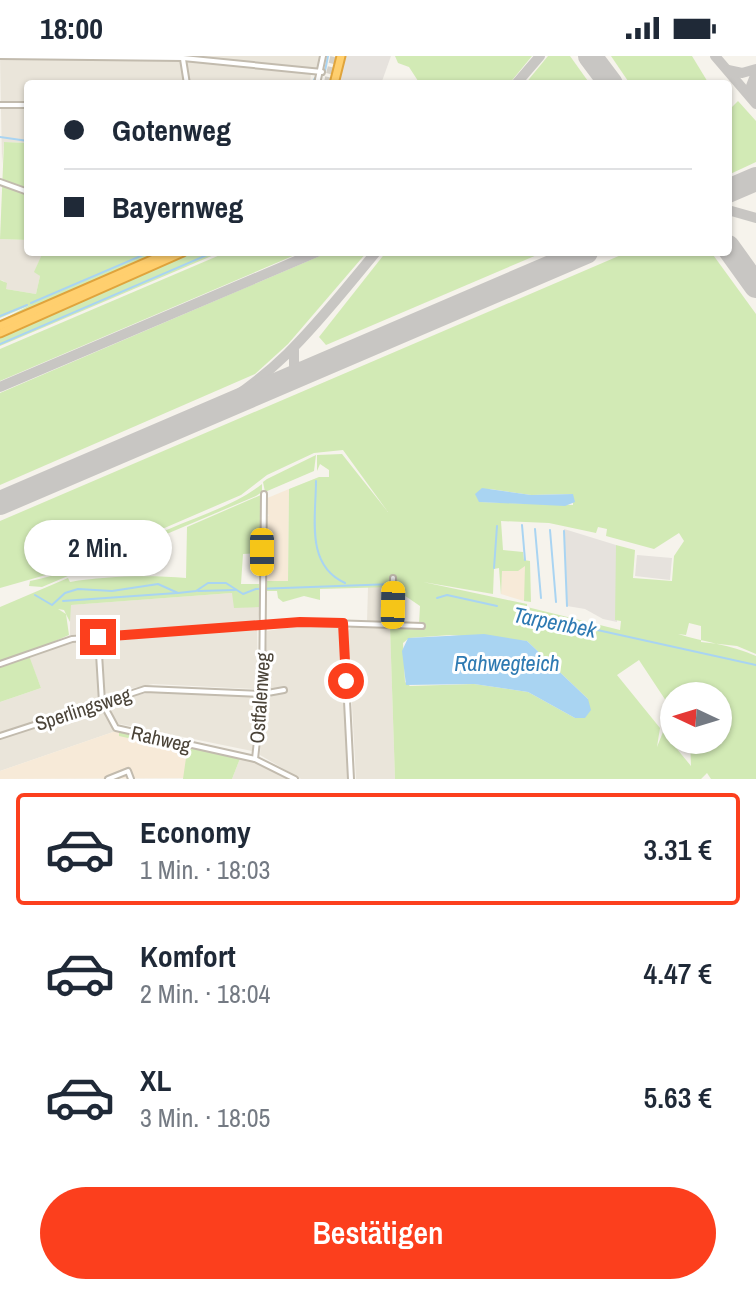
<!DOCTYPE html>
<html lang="de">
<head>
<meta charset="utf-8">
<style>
  body { margin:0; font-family:"Archivo Narrow",sans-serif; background:#f6f6f7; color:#1f2937; height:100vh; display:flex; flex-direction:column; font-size:30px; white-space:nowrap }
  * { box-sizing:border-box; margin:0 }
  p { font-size:26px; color:#747a83 }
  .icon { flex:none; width:44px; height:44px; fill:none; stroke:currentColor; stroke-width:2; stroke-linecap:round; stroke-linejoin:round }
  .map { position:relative; height:723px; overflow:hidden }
  .drawer { display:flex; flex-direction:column; background:#fff; flex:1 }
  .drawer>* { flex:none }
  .top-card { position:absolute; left:24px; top:24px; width:708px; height:176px; border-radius:8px; box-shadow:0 2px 6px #0004; display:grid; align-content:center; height:176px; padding:0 40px; background:#fff }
  .needle { width:52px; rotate:274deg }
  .tools { position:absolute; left:660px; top:626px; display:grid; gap:16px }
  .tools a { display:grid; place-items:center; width:72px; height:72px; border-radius:50%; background:#fff; box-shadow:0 2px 6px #0004; font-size:40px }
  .end { position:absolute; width:36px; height:36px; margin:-18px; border:10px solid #fc3f1d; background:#fff; box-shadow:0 0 0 4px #fff }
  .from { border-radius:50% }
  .bubble { position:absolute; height:56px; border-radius:28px; background:#fff; box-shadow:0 2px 6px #0004; font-size:26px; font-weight:600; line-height:56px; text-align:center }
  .car { position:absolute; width:24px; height:48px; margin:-24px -12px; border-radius:10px; box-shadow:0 0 6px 2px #0007; background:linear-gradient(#f5c518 24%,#345 0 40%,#f5c518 0 76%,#345 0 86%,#f5c518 0) }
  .top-card b { display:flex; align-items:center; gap:28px; height:76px; font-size:30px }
  .top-card b+b { border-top:2px solid #e0e1e3 }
  .top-card i { width:20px; height:20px; background:#1f2937 }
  ul { padding:14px 0 0; list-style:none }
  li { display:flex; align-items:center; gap:24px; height:112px; margin:0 16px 12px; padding:0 24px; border:4px solid transparent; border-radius:8px }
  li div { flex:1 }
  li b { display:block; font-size:30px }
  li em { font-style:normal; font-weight:600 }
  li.selected { border-color:#fc3f1d }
  li>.icon { width:72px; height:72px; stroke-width:1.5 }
  .action { display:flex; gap:16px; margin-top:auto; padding:16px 40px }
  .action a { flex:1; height:92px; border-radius:48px; background:#fc3f1d; color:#fff; font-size:32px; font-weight:600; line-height:92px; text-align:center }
  .status { display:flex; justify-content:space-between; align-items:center; height:56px; padding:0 40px; background:#fff; direction:ltr }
  .status svg { height:22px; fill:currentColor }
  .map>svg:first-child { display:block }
</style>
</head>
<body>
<div class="status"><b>18:00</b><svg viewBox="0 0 49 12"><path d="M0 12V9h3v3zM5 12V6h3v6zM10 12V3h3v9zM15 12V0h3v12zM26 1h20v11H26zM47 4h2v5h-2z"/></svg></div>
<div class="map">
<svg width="756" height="723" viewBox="0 0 756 723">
  <rect width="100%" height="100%" fill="#f6f3ec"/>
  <g fill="#eae5da">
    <path d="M0,0H324V8L311,17L310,28H28V87L4,86L2,108Z"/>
    <path d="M0,183L28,184V196H43L35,215L40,220L36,238L6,233L4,225L0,224Z"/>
    <path d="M368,531H392L390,566H367Z"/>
    <path d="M232,537L260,551L258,566L70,579V549Z"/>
    <path d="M309,568L341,571L349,723H301L260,699L267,575Z"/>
    <path d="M353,569L390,571L395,723H356L348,575Z"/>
    <path d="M257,573L258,631L254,633L153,628L103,638L102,583Z"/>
    <path d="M94,584L99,644L0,678V646L41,632L28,599L73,585Z"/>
    <path d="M159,634L255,640L252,695L115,667L109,646Z"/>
    <path d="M102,648L116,675L0,715V683Z"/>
    <path d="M241,700L260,706L292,723H232Z"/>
  </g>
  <g fill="#f7ead8">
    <path d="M289,433L288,525H265V463L269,459L265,457V443Z"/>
    <path d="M502,498L520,499V507L528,508L524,545L501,538Z"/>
    <path d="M116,675L190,694L186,722L0,723V715Z"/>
  </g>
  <g fill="#e6e2dd">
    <path d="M345,0H391L381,28H337Z"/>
    <path d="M564,473L616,489L617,566L603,563L585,553L567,550Z"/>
    <path d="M637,499L672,502L670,524L635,520Z"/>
  </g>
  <g fill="#d2eab5" fill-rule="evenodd">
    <path d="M395,0H532L509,28H420L409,11L398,7Z"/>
    <path d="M548,0H570L590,28H525Z"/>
    <path d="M611,0H692L709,28H630Z"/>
    <path d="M738,45L756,65V106L728,119V55Z"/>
    <path d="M4,86L28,87V184L0,183Z"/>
    <path d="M43,196H163L0,265L30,249L0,262V224L7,227L6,233L36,238L40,220L34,216Z"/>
    <path d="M189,196H221L0,290V279Z"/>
    <path d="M227,196H302L0,325V293Z"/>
    <path d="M329,196H367L288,288L255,318L0,429V337Z"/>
    <path d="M386,196H544L326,289L319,281Z"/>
    <path d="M628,196H711L756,258V598L737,590L701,586V570L689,567L686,579L678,578C703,586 732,589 756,600V723H711L707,717L701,723H395L390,571H423L419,568L420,550L392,531L320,533V544L304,540L283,546L278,542L277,535H266L265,525H288L289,433L319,421H329V414L320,408L317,415V399L342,398L388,456L343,394L314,397L267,419L241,439L74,511L0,532V465ZM490,433L531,439L573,438V449L479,446ZM501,465L549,467L596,477L598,471L607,473L606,480L654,493L679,477L684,485L674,500L672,525L633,522L635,494L616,489L615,564L621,565L620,574L527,551V548L423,526L493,538L494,513L499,512L501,539L502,515H518L525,510L524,545L531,546L530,505L524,504L523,496L503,494ZM450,579L527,585L588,643L575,662L528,636L474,628L410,630L405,626L403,587L409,582ZM639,604L674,657V640H718V684H690L691,710L663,676L657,691L660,672L617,619Z"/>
    <path d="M316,399L314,415L265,436L263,426L267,423Z"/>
    <path d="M262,428V436L256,440L42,531L29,530L30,525C79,515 123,492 169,473C199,460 235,449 262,428Z"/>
    <path d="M263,438L259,497L243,498L241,528H261L262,564L260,551L234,552L232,537L71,549L70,566L64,554L58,553L66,558L69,579L28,597L41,632L0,646V551L68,522L70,526C105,520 150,519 186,522L187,471Z"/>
    <path d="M119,675L241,700L232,723H183L187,695L119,680Z"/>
  </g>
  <g fill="#a9d4f2">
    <path d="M482,432L531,439L573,438L575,446L565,450L479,446L475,438Z"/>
    <path d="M484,578L527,585L588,643L591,654L585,662H575L528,636L474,628L406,629L402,595L408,582Z"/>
  </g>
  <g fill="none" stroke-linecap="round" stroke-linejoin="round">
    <g stroke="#a9d4f2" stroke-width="2">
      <path d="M325,15L328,0"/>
      <path d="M312,28L315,22"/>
      <path d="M0,81L28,85"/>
      <path d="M31,247L150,196"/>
      <path d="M0,260L27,249"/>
      <path d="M0,288L214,196"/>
      <path d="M316,425C316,461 305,509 345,527"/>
      <path d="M522,469L525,504"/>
      <path d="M535,473L541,542"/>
      <path d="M550,474L556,546"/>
      <path d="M564,475L567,550"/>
      <path d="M494,512L497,470"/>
      <path d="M198,535L235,534"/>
      <path d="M35,539L52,549L65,537L78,533L112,535L158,528L178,537L196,535L208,527H226L243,538L256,533L393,528"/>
      <path d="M437,542L447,539L497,550"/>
      <path d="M63,545L177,537"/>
      <path d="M543,562L756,609"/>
    </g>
    <g stroke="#c8c6c3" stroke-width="10">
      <path d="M715,0L756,48"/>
      <path d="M728,14L742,17L756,13"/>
      <path d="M516,28L540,0"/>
      <path d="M754,44L751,30L756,17"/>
      <path d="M728,154L756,162"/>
      <path d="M294,294V309L309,315"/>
      <path d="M0,331L317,196"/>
      <path d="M201,361C280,319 320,263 376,196"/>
      <path d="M0,442L31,433"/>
    </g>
    <g stroke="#c8c6c3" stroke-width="24">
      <path d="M590,0L611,28"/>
      <path d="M728,135L756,123"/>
      <path d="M728,191L756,230"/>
      <path d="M0,447L586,196"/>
    </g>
    <path stroke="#d4d0c8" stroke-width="7" stroke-dasharray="7 3.5" stroke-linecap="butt" d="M327,28L334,0"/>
    <defs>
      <g id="minor">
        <path d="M0,0L183,2L322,16"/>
        <path d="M183,3L187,28"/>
        <path d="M317,28L323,0"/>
        <path d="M0,49H28"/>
        <path d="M0,126L28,136"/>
        <path d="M343,567L351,723"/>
        <path d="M392,567L393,522"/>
        <path d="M98,582L102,646L116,672L255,703L295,723"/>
        <path d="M0,608L72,583L300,566L422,570"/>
        <path d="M0,680L145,633L262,638L284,634"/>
        <path d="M255,703L262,638L264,438"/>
        <path d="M108,723L128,715L131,723"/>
      </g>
      <g id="highway">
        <path d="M334,28L341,0"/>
        <path d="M0,270L170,196"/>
        <path d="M0,277L183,196"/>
      </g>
    </defs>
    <use href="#minor" stroke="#c2bbae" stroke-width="8"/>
    <use href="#highway" stroke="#e0a43c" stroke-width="11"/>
    <use href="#minor" stroke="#fff" stroke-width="4"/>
    <use href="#highway" stroke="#ffcf6e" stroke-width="7"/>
  </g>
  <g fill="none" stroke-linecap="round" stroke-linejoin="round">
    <path stroke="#fc3f1d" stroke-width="10" d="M98,581L300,566L343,567L346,625"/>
  </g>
  <g text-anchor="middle" stroke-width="6" stroke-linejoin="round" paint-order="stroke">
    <g font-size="20" fill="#4b4439" stroke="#fff">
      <text transform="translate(260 642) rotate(-86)" y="7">Ostfalenweg</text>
      <text transform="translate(83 653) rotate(-18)" y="7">Sperlingsweg</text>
      <text transform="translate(161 683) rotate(13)" y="7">Rahweg</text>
    </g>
    <g font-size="22" font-style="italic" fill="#2e7ab2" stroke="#fff">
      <text transform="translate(555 566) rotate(11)" y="8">Tarpenbek</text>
      <text x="507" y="615">Rahwegteich</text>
    </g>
  </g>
</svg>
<div class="tools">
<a><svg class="needle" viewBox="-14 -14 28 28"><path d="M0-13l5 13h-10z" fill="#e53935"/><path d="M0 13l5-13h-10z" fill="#747a83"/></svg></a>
</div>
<i class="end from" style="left:346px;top:625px"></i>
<i class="end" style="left:98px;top:581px"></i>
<div class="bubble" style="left:24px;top:464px;width:148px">2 Min.</div>
<i class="car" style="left:262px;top:496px;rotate:180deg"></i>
<i class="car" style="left:393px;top:549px;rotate:1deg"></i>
<div class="top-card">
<b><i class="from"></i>Gotenweg</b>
<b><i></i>Bayernweg</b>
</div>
</div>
<section class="drawer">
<ul>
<li class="selected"><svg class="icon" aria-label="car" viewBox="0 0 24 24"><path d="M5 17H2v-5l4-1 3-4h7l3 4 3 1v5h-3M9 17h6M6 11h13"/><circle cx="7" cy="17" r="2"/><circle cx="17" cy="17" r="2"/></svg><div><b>Economy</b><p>1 Min. · 18:03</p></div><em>3.31 €</em></li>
<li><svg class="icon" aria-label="car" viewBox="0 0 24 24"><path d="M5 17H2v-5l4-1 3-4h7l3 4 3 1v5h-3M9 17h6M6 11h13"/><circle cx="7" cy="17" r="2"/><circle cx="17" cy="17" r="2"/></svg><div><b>Komfort</b><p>2 Min. · 18:04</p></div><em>4.47 €</em></li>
<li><svg class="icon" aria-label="car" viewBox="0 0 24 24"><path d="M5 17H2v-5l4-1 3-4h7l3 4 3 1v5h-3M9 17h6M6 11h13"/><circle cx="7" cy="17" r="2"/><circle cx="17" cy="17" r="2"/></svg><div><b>XL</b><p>3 Min. · 18:05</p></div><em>5.63 €</em></li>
</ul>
<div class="action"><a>Bestätigen</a></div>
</section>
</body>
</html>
